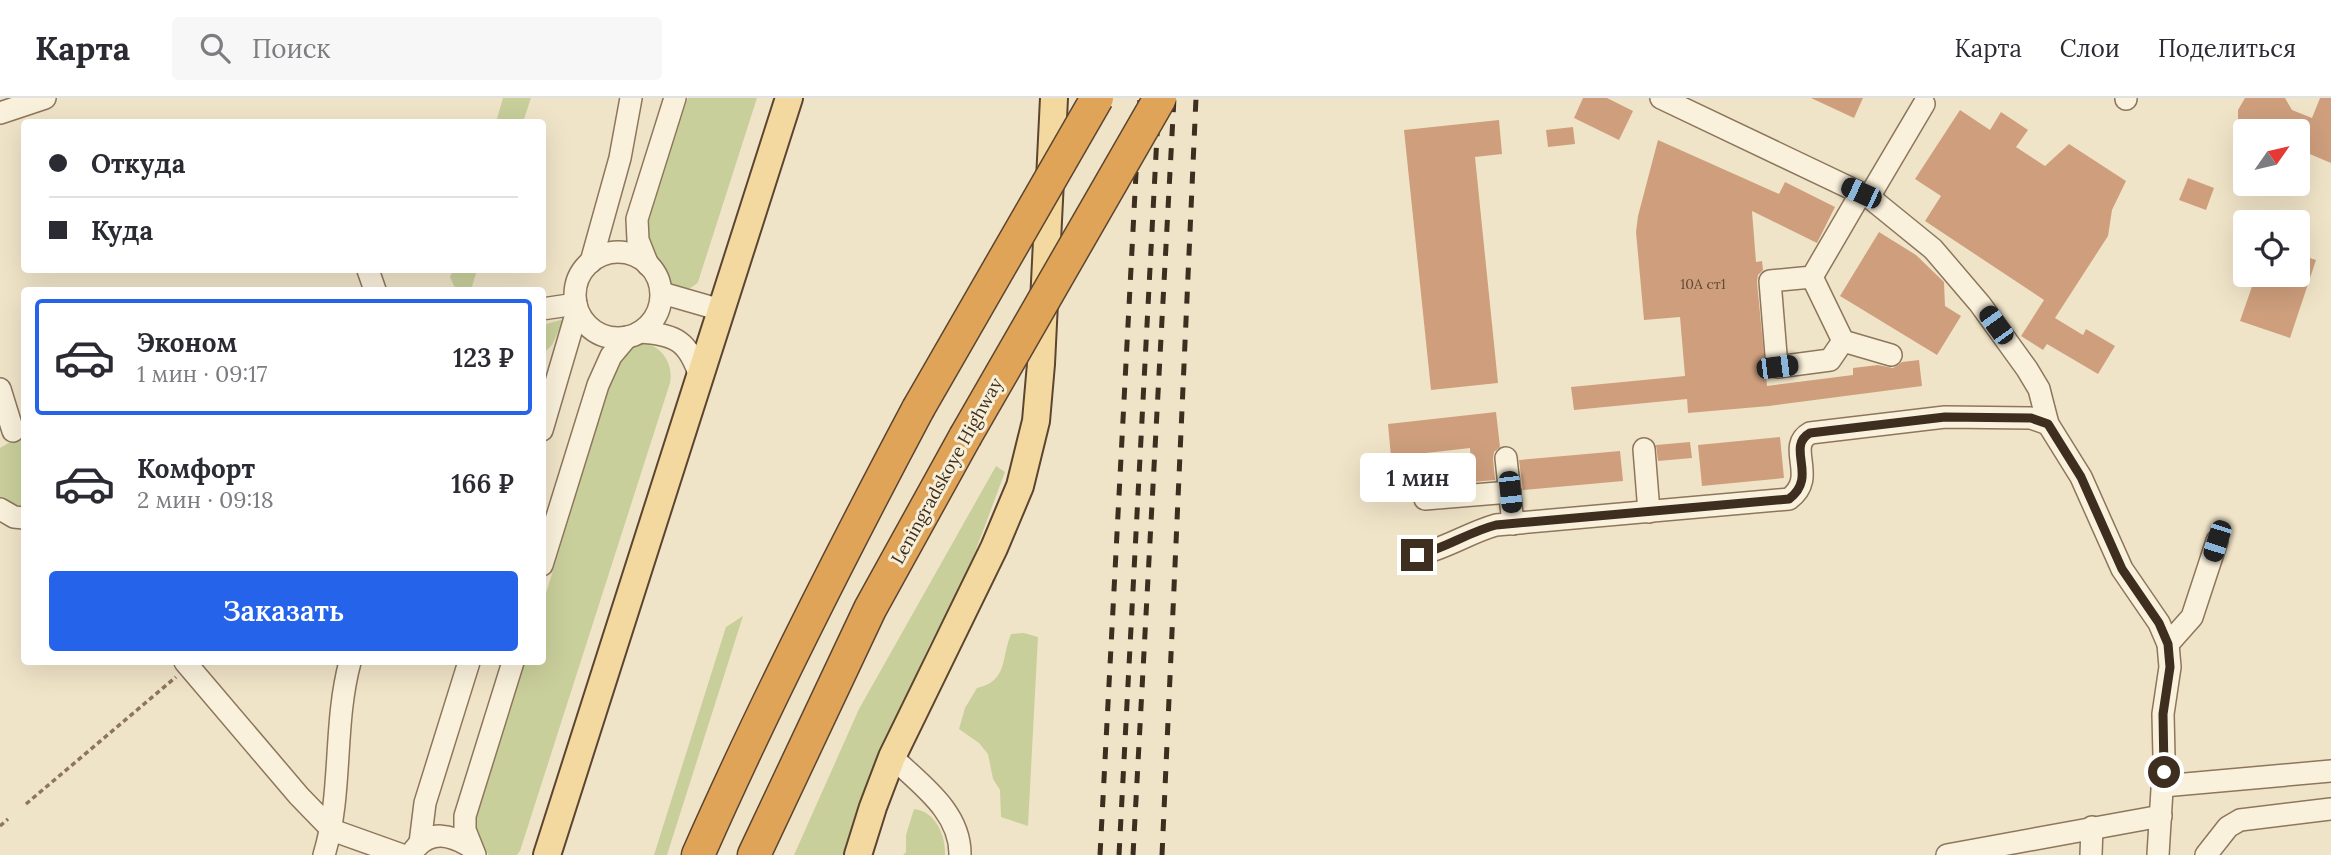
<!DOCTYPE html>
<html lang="ru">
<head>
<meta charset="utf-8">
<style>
  body { margin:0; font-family:Lora,serif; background:#f7f7f7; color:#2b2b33; height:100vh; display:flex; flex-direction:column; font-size:26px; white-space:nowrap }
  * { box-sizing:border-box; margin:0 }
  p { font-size:23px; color:#7c7c81 }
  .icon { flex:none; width:38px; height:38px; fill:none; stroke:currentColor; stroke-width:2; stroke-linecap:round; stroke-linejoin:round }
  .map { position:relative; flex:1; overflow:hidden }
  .panel { position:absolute; left:21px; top:189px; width:525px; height:378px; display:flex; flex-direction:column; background:#fff; border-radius:7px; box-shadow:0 7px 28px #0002 }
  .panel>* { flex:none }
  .banner { position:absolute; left:21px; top:21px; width:525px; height:154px; border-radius:7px; box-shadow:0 7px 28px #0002; display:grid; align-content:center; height:154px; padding:0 28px; background:#fff }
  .needle { width:46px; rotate:56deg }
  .buttons { position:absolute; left:2233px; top:21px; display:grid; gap:14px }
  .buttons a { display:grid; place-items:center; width:77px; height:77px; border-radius:7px; background:#fff; box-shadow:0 7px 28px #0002; font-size:35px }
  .end { position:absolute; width:32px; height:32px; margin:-16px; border:9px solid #3d2e20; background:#fff; box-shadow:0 0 0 4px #fff }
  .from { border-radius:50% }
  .bubble { position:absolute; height:49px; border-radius:7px; background:#fff; box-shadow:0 7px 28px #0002; font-size:23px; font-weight:600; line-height:49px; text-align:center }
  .car { position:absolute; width:21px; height:42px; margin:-21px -10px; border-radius:9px; box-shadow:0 0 5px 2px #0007; background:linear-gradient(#222 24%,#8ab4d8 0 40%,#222 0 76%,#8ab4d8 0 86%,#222 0) }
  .banner b { display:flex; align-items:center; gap:24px; height:66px; font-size:26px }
  .banner b+b { border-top:2px solid #e1e1e2 }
  .banner i { width:18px; height:18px; background:#2b2b33 }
  ul { padding:12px 0 0; list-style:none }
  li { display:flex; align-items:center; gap:21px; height:116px; margin:0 14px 10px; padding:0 14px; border:4px solid transparent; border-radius:7px }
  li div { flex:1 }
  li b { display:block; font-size:26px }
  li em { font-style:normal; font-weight:600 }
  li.active { border-color:#2563eb }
  li>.icon { width:63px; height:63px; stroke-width:1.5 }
  .primary-button { display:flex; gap:14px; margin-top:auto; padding:14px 28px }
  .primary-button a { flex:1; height:80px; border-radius:7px; background:#2563eb; color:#fff; font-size:28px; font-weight:600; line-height:80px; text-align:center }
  header { display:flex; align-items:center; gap:42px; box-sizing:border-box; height:98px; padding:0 35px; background:#fff; border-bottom:2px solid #e1e1e2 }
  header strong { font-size:33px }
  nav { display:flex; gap:38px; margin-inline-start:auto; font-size:24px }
  .search { width:490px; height:63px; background:#f7f7f7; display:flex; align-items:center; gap:18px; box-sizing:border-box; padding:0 24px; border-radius:7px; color:#7c7c81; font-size:26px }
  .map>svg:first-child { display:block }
</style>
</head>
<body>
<header>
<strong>Карта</strong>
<div class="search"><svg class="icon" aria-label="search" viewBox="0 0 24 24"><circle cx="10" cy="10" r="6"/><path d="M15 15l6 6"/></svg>Поиск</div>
<nav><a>Карта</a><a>Слои</a><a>Поделиться</a></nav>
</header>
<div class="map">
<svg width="2331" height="757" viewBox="0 0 2331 757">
  <rect width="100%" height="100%" fill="#f0e4c8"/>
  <g fill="#c9cf9b">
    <path d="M503,0H531L523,24H496Z"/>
    <path d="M688,0H757L698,184C692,191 683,194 674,189C666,185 662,175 658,167C631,119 670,48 688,0Z"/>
    <path d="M453,172H477L471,192L455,190L450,179Z"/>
    <path d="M564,221L552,247L543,256V227Z"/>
    <path d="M642,245C661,246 674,266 670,285L520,753L517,757H489C480,746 474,732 477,718L524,564H542L543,505L615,270L627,251Z"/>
    <path d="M24,339V413L0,401V350L17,340Z"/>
    <path d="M996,368L1005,374L968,473L929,548L881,655L847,757H794L859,611Z"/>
    <path d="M743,518L667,757H654L726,529Z"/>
    <path d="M1024,535L1038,539L1028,728L1001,719L1000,692L993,681L988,656L979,645L959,631L965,610L977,590C1008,583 1001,560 1011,536Z"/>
    <path d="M914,711C935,713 946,737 945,757H903L906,754V737Z"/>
  </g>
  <g fill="#cf9f7d">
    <path d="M1583,0H1607L1633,13L1619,42L1574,20Z"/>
    <path d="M1811,0H1863L1854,20Z"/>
    <path d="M2245,0H2285L2292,12L2312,20L2320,0H2331V65L2298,51V33H2253L2238,27V12Z"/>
    <path d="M1960,12L1990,32L2001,14L2028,32L2016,49L2045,68L2069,46L2126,83L2112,112L2108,138L2055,220L2083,237L2086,231L2115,248L2098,276L2047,246L2043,252L2021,238L2044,202L1925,123L1941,98L1915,81Z"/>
    <path d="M1499,22L1502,56L1475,59L1498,285L1431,292L1404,32Z"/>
    <path d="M1573,29L1575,46L1548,49L1546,32Z"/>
    <path d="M1658,42L1779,96L1785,84L1835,109L1817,145L1752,113L1756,164L1762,163L1763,172L1758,177L1757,184L1767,288L1853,277V270L1878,267L1893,270L1902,264L1919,262L1922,288L1769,308L1688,315L1687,301L1574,312L1571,289L1685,278L1680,219L1644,222L1636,134L1638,118Z"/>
    <path d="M2188,80L2214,90L2206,112L2179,102Z"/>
    <path d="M1879,134L1916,157L1944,184L1945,208L1961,218L1937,257L1840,198Z"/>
    <path d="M2298,156L2316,162L2290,240L2240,223L2256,177H2298Z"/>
    <path d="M1496,314L1500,349L1494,354L1493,361L1495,382L1472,384L1470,350L1391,359L1388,326Z"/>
    <path d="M1780,339L1784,380L1702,388L1698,347Z"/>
    <path d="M1690,344L1692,360L1658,363L1656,347Z"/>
    <path d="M1620,353L1623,383L1523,392L1519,362Z"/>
  </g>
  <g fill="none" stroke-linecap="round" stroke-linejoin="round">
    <defs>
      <g id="minor">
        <path d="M1661,0L1869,99L1933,151L1980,206L2027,271L2039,291L2048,326L2081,379L2122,471L2159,525L2168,546L2170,569L2163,616L2164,659L2158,757"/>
        <path d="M2126,1V0"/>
        <path d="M0,15L45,0"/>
        <path d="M1861,95L1812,179L1770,183L1777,269L1830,262L1843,243L1891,257"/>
        <path d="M1869,99L1924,6"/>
        <circle cx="618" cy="197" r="43"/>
        <path d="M591,164L620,60L631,0"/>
        <path d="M648,167L638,142L637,121L675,0"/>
        <path d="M368,172L375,192"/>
        <path d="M1812,179L1843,243"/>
        <path d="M662,195L721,212"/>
        <path d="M542,211L576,206"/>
        <path d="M640,234C676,236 689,244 700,279"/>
        <path d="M0,291L13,333"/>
        <path d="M542,332L577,213"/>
        <path d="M1644,351L1649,414"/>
        <path d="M1506,360L1513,426"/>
        <path d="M1425,401L1510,394"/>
        <path d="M0,411L14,419L24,420"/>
        <path d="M1417,457C1445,451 1468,435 1496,427L1789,401C1819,379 1785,349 1810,335L1945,319L2031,320L2048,326"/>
        <path d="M542,467L598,287L611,258L627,239"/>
        <path d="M2168,546L2192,519L2217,443"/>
        <path d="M185,564L299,698L332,732L402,757"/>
        <path d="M892,659C920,686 961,714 960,757"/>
        <path d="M2163,688L2331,673"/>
        <path d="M420,745L425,705L469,564"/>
        <path d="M414,752C431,731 451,737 471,749"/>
        <path d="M324,757C343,695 333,627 350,564"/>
        <path d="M475,757L465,732V718L513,564"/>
        <path d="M1947,757L2161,718"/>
        <path d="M2091,757L2092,729"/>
        <path d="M2206,757L2228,729L2240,722L2331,711"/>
      </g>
      <g id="major">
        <path d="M547,757L789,0"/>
        <path d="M858,757L873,709L892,659L994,450L1020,388L1036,323L1041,266L1054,0"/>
      </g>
      <g id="highway">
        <path d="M698,757C765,605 840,458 918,311"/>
        <path d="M754,757L870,511L965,339"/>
      </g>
    </defs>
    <use href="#minor" stroke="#8d765c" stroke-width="24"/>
    <use href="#major" stroke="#5b4430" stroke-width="30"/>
    <use href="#highway" stroke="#5b4430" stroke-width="35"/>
    <g stroke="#8d765c" stroke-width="3.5" stroke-dasharray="5 3.5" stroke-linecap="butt">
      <path d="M26,706L176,579"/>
      <path d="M0,728L8,721"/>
    </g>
    <use href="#minor" stroke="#faf1dc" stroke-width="21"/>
    <use href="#major" stroke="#f3d9a0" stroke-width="26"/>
    <use href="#highway" stroke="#e0a458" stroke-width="32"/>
    <g stroke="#3d2e20" stroke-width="5" stroke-dasharray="12 12" stroke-linecap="butt">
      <path d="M1100,757L1140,0"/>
      <path d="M1119,757L1159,0"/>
      <path d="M1133,757L1174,0"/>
      <path d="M1162,757L1196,0"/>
    </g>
    <defs>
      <g id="highway-bridge">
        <path d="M918,311L1097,0"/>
        <path d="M965,339L1160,0"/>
      </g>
    </defs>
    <use href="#highway-bridge" stroke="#5b4430" stroke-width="35" stroke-linecap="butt"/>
    <use href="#highway-bridge" stroke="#e0a458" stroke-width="32"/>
  </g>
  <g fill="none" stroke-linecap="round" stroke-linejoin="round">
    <path stroke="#3d2e20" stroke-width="9" d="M1417,457C1445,451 1468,434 1496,427L1789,401C1819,379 1785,349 1810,335L1945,319L2031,320L2048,326L2081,379L2122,471L2159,525L2168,546L2170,569L2163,616L2164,674"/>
  </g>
  <g text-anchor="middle" stroke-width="6" stroke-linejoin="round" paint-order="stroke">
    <g font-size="14" fill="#624a37">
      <text x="1703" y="191">10A ст1</text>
    </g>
    <g font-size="18" fill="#3d2e20" stroke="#f7eed8">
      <text transform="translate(947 373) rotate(-61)" y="6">Leningradskoye Highway</text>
    </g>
  </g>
</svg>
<div class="buttons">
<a><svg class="needle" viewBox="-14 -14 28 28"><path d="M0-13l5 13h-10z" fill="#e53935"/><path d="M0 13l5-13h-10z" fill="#7c7c81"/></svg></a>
<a><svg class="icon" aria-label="locate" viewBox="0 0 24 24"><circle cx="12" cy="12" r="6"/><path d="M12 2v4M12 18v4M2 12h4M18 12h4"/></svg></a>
</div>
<i class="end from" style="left:2164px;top:674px"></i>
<i class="end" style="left:1417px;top:457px"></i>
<div class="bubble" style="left:1360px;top:355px;width:116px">1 мин</div>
<i class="car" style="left:1861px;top:95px;rotate:295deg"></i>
<i class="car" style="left:1996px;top:227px;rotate:324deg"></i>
<i class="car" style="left:1777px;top:269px;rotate:83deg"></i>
<i class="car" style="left:1510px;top:394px;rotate:174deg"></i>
<i class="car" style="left:2217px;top:443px;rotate:198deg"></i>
<div class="banner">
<b><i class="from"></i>Откуда</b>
<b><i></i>Куда</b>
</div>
<section class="panel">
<ul>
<li class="active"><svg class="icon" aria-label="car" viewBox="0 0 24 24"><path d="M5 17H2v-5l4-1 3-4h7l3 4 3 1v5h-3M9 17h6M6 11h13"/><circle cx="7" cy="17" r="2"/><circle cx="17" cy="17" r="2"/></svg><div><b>Эконом</b><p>1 мин · 09:17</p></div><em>123 ₽</em></li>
<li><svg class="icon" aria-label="car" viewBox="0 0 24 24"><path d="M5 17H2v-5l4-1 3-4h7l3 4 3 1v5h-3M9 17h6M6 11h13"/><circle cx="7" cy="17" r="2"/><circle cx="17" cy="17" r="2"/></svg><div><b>Комфорт</b><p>2 мин · 09:18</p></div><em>166 ₽</em></li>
</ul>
<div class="primary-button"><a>Заказать</a></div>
</section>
</div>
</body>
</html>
